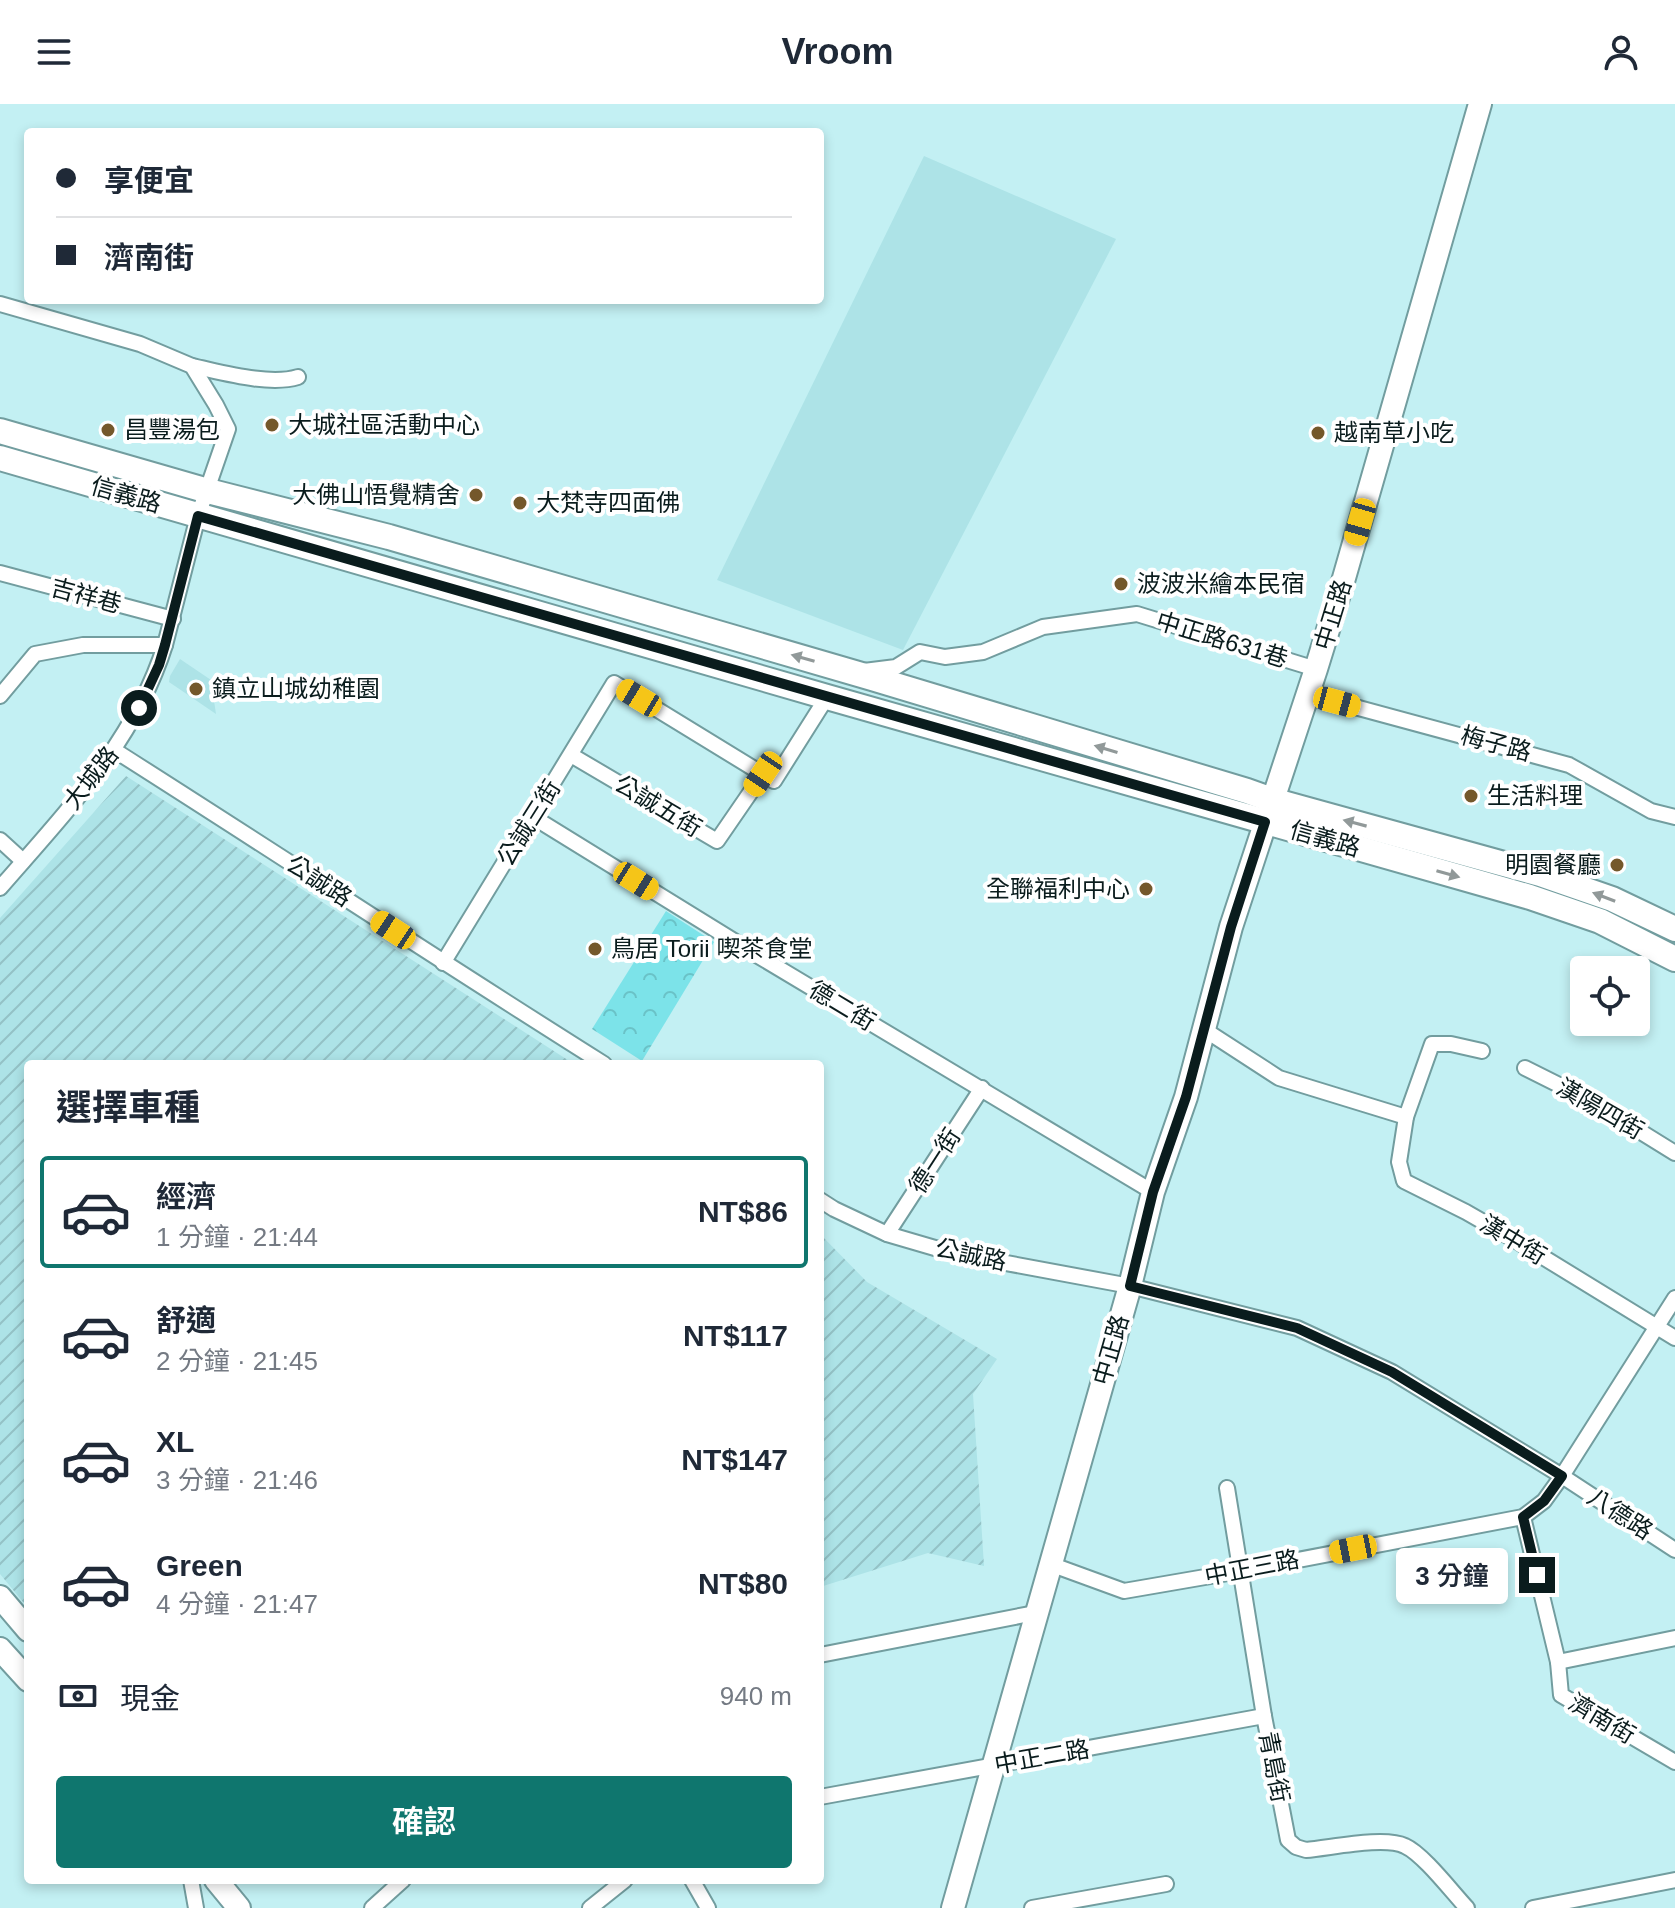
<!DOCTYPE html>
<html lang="zh-TW">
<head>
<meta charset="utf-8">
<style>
  body { margin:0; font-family:Arial,"Noto Sans TC",sans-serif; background:#f2f2f3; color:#1f2937; height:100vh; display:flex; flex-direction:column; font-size:30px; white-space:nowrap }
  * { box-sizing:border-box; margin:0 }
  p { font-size:26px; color:#747a83 }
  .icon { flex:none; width:44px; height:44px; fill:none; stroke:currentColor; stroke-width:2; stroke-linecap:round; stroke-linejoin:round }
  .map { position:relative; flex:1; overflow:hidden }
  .details { position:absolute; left:24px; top:956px; width:800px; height:824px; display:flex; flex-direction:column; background:#fff; border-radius:8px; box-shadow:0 4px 12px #0003 }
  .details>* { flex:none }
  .hud { position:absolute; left:24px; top:24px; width:800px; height:176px; border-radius:8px; box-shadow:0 4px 12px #0003; display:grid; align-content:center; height:176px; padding:0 32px; background:#fff }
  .tools { position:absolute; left:1570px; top:852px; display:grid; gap:16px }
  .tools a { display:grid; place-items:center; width:80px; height:80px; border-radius:8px; background:#fff; box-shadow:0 4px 12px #0003; font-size:40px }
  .end { position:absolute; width:36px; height:36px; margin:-18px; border:10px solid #0a1c1d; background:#fff; box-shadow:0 0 0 4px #fff }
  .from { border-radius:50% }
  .bubble { position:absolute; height:56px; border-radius:8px; background:#fff; box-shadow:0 4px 12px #0003; font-size:26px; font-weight:600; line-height:56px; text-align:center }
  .car { position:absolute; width:24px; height:48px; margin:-24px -12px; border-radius:10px; box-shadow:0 0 6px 2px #0007; background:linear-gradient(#f5c518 24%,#345 0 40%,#f5c518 0 76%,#345 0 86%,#f5c518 0) }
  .hud b { display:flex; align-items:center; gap:28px; height:76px; font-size:30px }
  .hud b+b { border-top:2px solid #e0e1e3 }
  .hud i { width:20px; height:20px; background:#1f2937 }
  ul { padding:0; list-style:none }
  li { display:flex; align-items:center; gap:24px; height:112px; margin:0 16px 12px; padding:0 16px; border:4px solid transparent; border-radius:8px }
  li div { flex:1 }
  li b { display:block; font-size:30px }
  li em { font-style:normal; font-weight:600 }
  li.selected { border-color:#0f766e }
  li>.icon { width:72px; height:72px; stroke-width:1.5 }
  h2 { padding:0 32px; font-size:36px; line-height:96px }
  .pay { display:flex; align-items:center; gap:20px; height:88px; padding:0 32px; font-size:30px }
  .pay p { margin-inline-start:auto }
  .button { display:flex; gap:16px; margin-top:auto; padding:16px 32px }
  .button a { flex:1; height:92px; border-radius:8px; background:#0f766e; color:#fff; font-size:32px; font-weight:600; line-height:92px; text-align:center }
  header { display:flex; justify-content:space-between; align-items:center; height:104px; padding:0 32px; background:#fff; font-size:36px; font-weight:600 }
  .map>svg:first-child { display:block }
</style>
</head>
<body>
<header><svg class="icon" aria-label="menu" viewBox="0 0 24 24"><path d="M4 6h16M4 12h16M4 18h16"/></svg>Vroom<svg class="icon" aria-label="person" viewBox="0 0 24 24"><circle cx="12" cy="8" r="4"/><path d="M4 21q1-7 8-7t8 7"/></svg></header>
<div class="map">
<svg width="1675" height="1804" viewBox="0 0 1675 1804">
  <defs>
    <pattern id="industrial-furrows" width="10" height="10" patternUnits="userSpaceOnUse" patternTransform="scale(2)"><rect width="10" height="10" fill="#ade3e7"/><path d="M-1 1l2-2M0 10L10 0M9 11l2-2" fill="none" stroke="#94c2c6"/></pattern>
    <pattern id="park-crowns" width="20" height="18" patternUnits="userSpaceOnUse" patternTransform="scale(2)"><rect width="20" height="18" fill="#7ce3e9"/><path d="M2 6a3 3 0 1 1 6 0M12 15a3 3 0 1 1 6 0" fill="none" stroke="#6ac2c7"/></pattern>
  </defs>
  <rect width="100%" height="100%" fill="#c3f0f3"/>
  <g fill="#ade3e7">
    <path d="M924,52L1116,135L903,546L717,476Z"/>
    <path d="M180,555L211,576L216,610L169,578L170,572Z"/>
  </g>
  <g fill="url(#industrial-furrows)">
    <path d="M126,672L574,960H28V1504L0,1470V814Z"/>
    <path d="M820,1130L867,1178L997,1255L973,1290L984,1462L928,1449L820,1483Z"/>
  </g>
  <path fill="url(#park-crowns)" d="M666,807L714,838L642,957L592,925Z"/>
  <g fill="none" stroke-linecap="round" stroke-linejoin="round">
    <defs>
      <g id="street">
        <path d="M0,200L140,240L192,262L216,301L228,325L198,412L165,541C135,637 65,709 0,784"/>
        <path d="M192,262C221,268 269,282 298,273"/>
        <path d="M0,469L173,515"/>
        <path d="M864,567L896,563L920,548L945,553L983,548L1043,523L1137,510L1316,565"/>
        <path d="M1307,590L1569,661L1651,707L1675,713"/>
        <path d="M0,592L35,550L83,541H165"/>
        <path d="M114,646C278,750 440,857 604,960"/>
        <path d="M571,651L717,737L763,670"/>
        <path d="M533,713L755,850L1153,1088"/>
        <path d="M0,736L23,757"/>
        <path d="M443,859L614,579L774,677L827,593"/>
        <path d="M1205,926L1279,974L1406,1013"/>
        <path d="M1482,947L1451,940H1432L1406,1013L1399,1058L1404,1077L1466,1108L1520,1139L1675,1234"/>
        <path d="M1525,964L1591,997L1675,1049"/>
        <path d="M820,1096L834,1105L887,1130L952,1149L1130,1182L1297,1224L1392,1268L1562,1372L1675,1446"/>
        <path d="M887,1130L982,984"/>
        <path d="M1227,1384L1264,1612L1288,1736L1296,1743L1306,1746C1331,1744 1384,1732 1405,1742C1423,1750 1452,1788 1467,1804"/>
        <path d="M1523,1413L1558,1558L1561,1591L1675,1658"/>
        <path d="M1050,1460L1124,1487L1240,1467L1523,1413L1544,1397L1562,1372L1675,1194"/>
        <path d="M820,1551L1035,1509"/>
        <path d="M1558,1558L1675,1534"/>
        <path d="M820,1693L1264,1612"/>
        <path d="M191,1776L196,1804"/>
        <path d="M692,1776L708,1804"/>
        <path d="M372,1804L403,1776"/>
        <path d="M590,1804L625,1776"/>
        <path d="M1032,1804L1166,1780"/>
        <path d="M1533,1804L1675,1776"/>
      </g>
      <g id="secondary">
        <path d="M0,1493L28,1526"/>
        <path d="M0,1545L28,1576"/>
        <path d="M216,1776L239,1804"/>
        <path d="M953,1804L1130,1182L1153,1088L1186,993L1231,823L1316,565L1344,474L1480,0"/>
      </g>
      <g id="primary">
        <path d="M0,327L208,387L389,433L872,574L1247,687L1272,696L1540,770L1612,795L1675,825"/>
        <path d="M0,354L827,593L1530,793L1600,817L1675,855"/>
      </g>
    </defs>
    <use href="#street" stroke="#729d9f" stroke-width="18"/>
    <use href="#secondary" stroke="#729d9f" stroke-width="26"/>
    <use href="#primary" stroke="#729d9f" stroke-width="28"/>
    <use href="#street" stroke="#fff" stroke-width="14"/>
    <use href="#secondary" stroke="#fff" stroke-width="22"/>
    <use href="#primary" stroke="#fff" stroke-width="24"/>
  </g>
  <defs><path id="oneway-solid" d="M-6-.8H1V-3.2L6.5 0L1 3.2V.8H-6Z" transform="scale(2)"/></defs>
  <g fill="#919999">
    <use href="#oneway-solid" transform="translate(803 554) rotate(-164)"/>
    <use href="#oneway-solid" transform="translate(1106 645) rotate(-163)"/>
    <use href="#oneway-solid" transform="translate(1355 719) rotate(-165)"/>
    <use href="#oneway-solid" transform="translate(1448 770) rotate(16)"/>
    <use href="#oneway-solid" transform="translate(1604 793) rotate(-159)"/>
  </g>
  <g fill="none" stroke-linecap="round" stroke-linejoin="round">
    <path stroke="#0a1c1d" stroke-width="10" d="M139,604L159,561L165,541L198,412L1265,718L1231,823L1186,993L1153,1088L1130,1182L1297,1224L1392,1268L1562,1372L1544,1397L1523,1413L1537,1471"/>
  </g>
  <g fill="#74582b" stroke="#fff" stroke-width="3">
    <circle cx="272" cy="321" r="8"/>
    <circle cx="108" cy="326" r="8"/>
    <circle cx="1318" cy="329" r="8"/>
    <circle cx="476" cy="391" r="8"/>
    <circle cx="520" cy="399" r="8"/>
    <circle cx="1121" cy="480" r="8"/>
    <circle cx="196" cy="585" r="8"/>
    <circle cx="1471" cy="692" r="8"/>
    <circle cx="1617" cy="761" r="8"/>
    <circle cx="1146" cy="785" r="8"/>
    <circle cx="595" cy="845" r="8"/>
  </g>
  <g text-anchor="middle" stroke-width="8" stroke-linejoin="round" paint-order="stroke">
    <g font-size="24" fill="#0a1c1d" stroke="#fff" text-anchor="start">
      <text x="288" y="329">大城社區活動中心</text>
      <text x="124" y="334">昌豐湯包</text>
      <text x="1334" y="337">越南草小吃</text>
      <text x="460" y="399" text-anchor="end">大佛山悟覺精舍</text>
      <text x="536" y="407">大梵寺四面佛</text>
      <text x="1137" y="488">波波米繪本民宿</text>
      <text x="212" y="593">鎮立山城幼稚園</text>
      <text x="1487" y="700">生活料理</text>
      <text x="1601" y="769" text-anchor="end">明園餐廳</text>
      <text x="1130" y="793" text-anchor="end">全聯福利中心</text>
      <text x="611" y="853">鳥居 Torii 喫茶食堂</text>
    </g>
    <g font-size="24" fill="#0a1c1d" stroke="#fff">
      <text transform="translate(126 391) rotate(16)" y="8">信義路</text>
      <text transform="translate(86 492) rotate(15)" y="8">吉祥巷</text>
      <text transform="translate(1333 511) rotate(-73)" y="8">中正路</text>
      <text transform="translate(1222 536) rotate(17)" y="8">中正路631巷</text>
      <text transform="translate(1496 640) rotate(15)" y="8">梅子路</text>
      <text transform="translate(91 674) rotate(-52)" y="8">大城路</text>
      <text transform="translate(658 702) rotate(31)" y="8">公誠五街</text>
      <text transform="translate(529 719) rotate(-58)" y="8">公誠三街</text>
      <text transform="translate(1325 735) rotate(16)" y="8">信義路</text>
      <text transform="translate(319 777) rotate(33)" y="8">公誠路</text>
      <text transform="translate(842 902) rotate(31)" y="8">德二街</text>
      <text transform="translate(1600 1005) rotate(30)" y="8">漢陽四街</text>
      <text transform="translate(935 1057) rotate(-57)" y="8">德一街</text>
      <text transform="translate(1513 1136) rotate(31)" y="8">漢中街</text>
      <text transform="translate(971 1151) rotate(12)" y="8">公誠路</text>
      <text transform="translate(1111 1246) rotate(-74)" y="8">中正路</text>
      <text transform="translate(1620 1410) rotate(33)" y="8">八德路</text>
      <text transform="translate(1252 1464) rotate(-11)" y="8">中正三路</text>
      <text transform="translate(1602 1615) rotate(31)" y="8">濟南街</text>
      <text transform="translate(1042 1653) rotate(-10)" y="8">中正二路</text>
      <text transform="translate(1274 1663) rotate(79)" y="8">青島街</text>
    </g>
  </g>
</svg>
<div class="tools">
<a><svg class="icon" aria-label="locate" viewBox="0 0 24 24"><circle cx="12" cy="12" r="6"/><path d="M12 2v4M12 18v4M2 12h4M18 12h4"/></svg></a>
</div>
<i class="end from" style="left:139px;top:604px"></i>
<i class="end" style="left:1537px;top:1471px"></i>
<div class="bubble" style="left:1396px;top:1444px;width:112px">3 分鐘</div>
<i class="car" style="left:1360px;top:418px;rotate:196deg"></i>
<i class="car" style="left:639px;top:594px;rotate:301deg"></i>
<i class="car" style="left:1337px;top:598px;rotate:105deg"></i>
<i class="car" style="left:763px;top:670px;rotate:214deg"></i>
<i class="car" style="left:636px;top:777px;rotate:122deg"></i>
<i class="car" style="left:393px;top:826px;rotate:303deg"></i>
<i class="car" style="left:1353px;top:1445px;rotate:259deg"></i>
<div class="hud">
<b><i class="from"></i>享便宜</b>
<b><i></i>濟南街</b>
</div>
<section class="details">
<h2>選擇車種</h2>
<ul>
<li class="selected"><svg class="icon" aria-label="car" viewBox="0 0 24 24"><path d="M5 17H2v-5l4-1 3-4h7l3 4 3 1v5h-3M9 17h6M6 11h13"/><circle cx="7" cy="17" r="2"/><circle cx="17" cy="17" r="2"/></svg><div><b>經濟</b><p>1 分鐘 · 21:44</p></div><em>NT$86</em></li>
<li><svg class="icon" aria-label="car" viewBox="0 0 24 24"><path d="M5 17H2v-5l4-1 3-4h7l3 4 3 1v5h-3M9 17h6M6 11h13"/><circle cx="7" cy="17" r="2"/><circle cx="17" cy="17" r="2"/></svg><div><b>舒適</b><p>2 分鐘 · 21:45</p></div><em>NT$117</em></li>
<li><svg class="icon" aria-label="car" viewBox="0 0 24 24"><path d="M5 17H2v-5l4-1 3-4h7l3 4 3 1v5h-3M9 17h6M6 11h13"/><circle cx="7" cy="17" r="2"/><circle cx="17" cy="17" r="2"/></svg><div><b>XL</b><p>3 分鐘 · 21:46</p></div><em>NT$147</em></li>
<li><svg class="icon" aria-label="car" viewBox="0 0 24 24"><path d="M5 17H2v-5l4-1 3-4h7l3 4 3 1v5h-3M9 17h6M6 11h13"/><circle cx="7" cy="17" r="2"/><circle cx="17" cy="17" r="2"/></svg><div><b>Green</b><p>4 分鐘 · 21:47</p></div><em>NT$80</em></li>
</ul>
<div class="pay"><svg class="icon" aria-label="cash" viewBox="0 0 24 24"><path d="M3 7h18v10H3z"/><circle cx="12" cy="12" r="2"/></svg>現金<p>940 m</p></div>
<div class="button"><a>確認</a></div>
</section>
</div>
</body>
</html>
